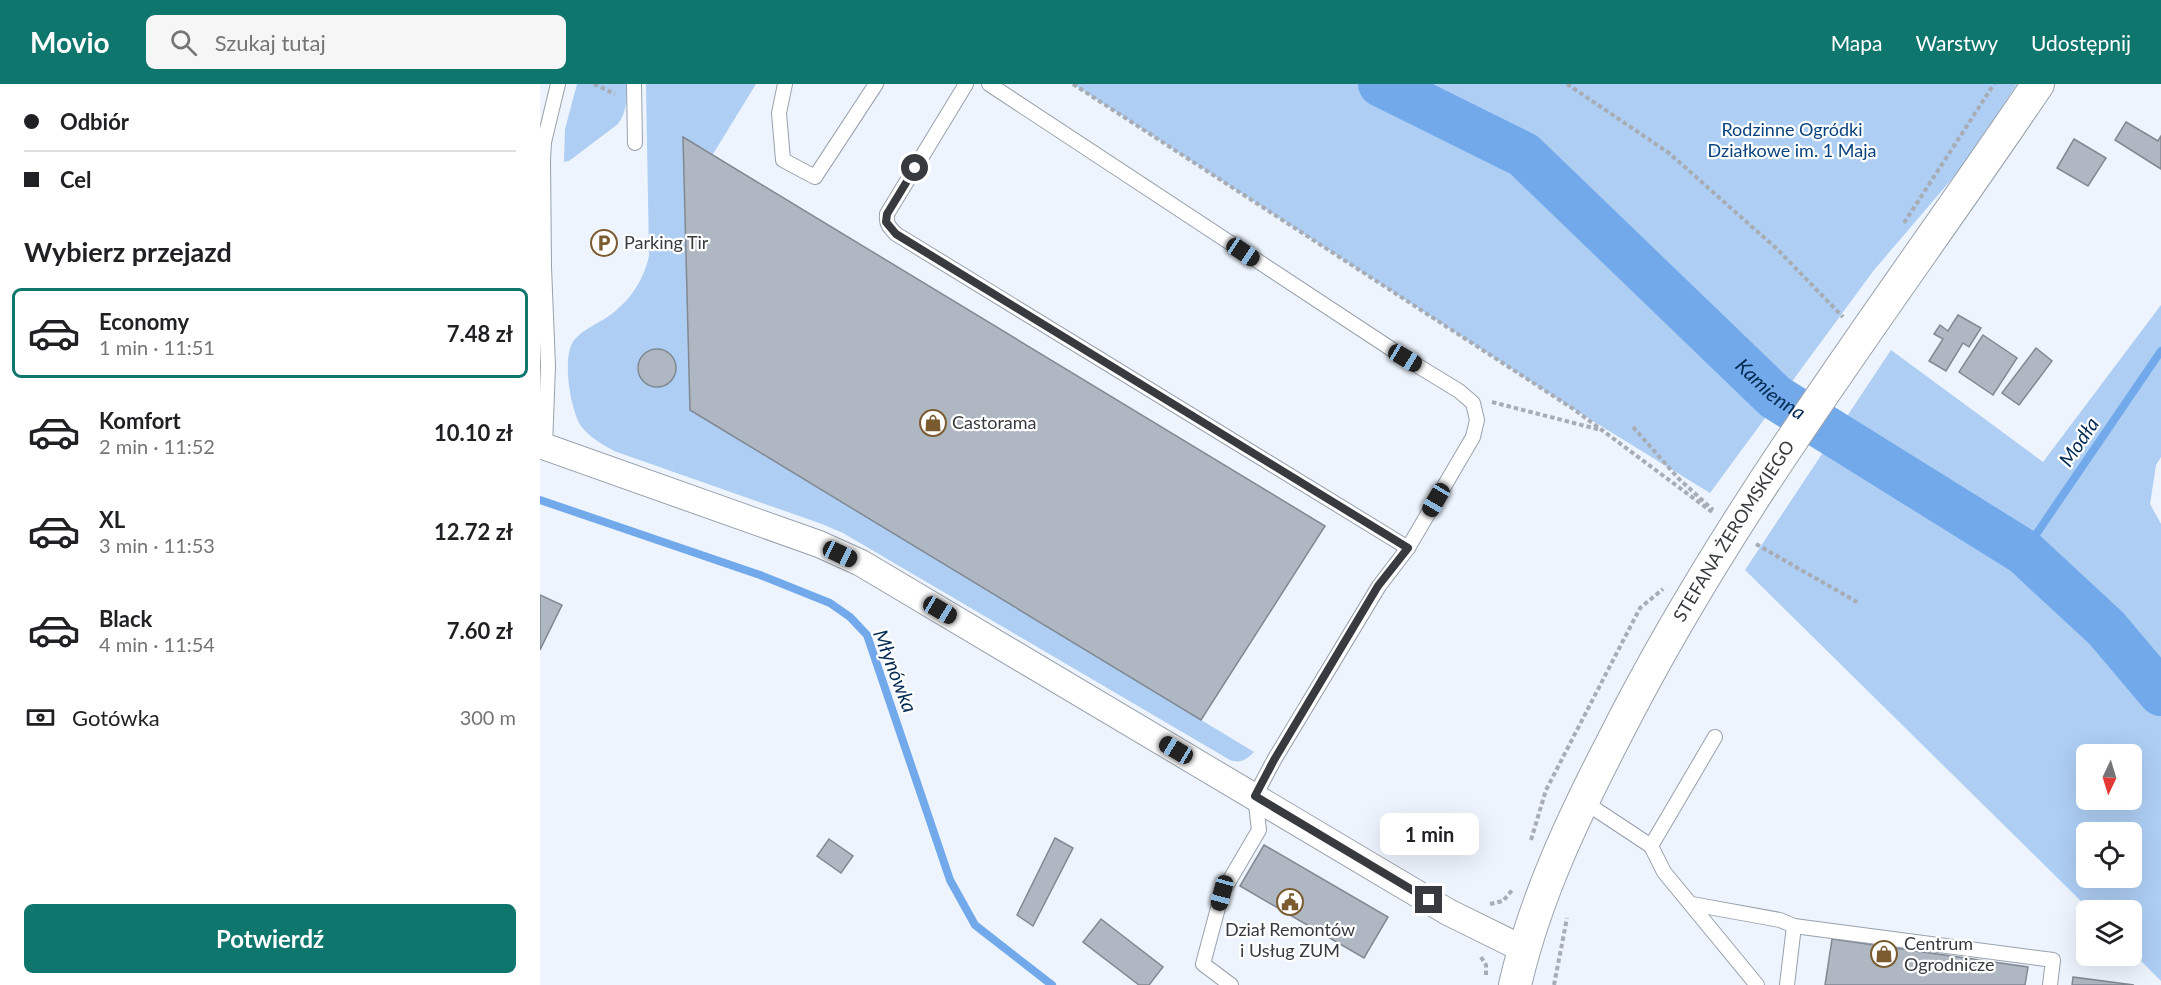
<!DOCTYPE html>
<html lang="pl">
<head>
<meta charset="utf-8">
<style>
  body { margin:0; font-family:Lato,sans-serif; background:#f6f6f6; color:#202124; height:100vh; display:flex; flex-direction:column; font-size:22px; white-space:nowrap }
  * { box-sizing:border-box; margin:0 }
  p { font-size:20px; color:#757577 }
  .icon { flex:none; width:33px; height:33px; fill:none; stroke:currentColor; stroke-width:2; stroke-linecap:round; stroke-linejoin:round }
  .map { position:relative; flex:1; overflow:hidden }
  .drawer { display:flex; flex-direction:column; background:#fff; width:540px }
  .drawer>* { flex:none }
  .hud { display:grid; align-content:center; height:132px; padding:0 24px; background:#fff }
  .needle { width:39px; rotate:184deg }
  .buttons { position:absolute; left:1536px; top:660px; display:grid; gap:12px }
  .buttons a { display:grid; place-items:center; width:66px; height:66px; border-radius:9px; background:#fff; box-shadow:0 6px 24px #0002; font-size:30px }
  .end { position:absolute; width:27px; height:27px; margin:-14px; border:8px solid #373a3f; background:#fff; box-shadow:0 0 0 3px #fff }
  .from { border-radius:50% }
  .bubble { position:absolute; height:42px; border-radius:9px; background:#fff; box-shadow:0 6px 24px #0002; font-size:20px; font-weight:700; line-height:42px; text-align:center }
  .car { position:absolute; width:18px; height:36px; margin:-18px -9px; border-radius:8px; box-shadow:0 0 4px 2px #0007; background:linear-gradient(#222 24%,#8ab4d8 0 40%,#222 0 76%,#8ab4d8 0 86%,#222 0) }
  .hud b { display:flex; align-items:center; gap:21px; height:57px; font-size:22px }
  .hud b+b { border-top:2px solid #e0e0e0 }
  .hud i { width:15px; height:15px; background:#202124 }
  ul { padding:0; list-style:none }
  li { display:flex; align-items:center; gap:18px; height:90px; margin:0 12px 9px; padding:0 12px; border:3px solid transparent; border-radius:9px }
  li div { flex:1 }
  li b { display:block; font-size:22px }
  li em { font-style:normal; font-weight:700 }
  li.active { border-color:#0f766e }
  li>.icon { width:54px; height:54px; stroke-width:1.5 }
  h2 { padding:0 24px; font-size:27px; line-height:72px }
  .pay { display:flex; align-items:center; gap:15px; height:66px; padding:0 24px; font-size:22px }
  .pay p { margin-inline-start:auto }
  .action { display:flex; gap:12px; margin-top:auto; padding:12px 24px }
  .action a { flex:1; height:69px; border-radius:9px; background:#0f766e; color:#fff; font-size:24px; font-weight:700; line-height:69px; text-align:center }
  header { display:flex; align-items:center; gap:36px; box-sizing:border-box; height:84px; padding:0 30px; background:#0f766e; color:#fff }
  header strong { font-size:28px }
  nav { display:flex; gap:33px; margin-inline-start:auto; font-size:21px }
  .search { width:420px; height:54px; background:#f6f6f6; display:flex; align-items:center; gap:15px; box-sizing:border-box; padding:0 21px; border-radius:9px; color:#757577; font-size:22px }
  main { display:flex; flex:1; min-height:0 }
  .map>svg:first-child { display:block }
</style>
</head>
<body>
<header>
<strong>Movio</strong>
<div class="search"><svg class="icon" aria-label="search" viewBox="0 0 24 24"><circle cx="10" cy="10" r="6"/><path d="M15 15l6 6"/></svg>Szukaj tutaj</div>
<nav><a>Mapa</a><a>Warstwy</a><a>Udostępnij</a></nav>
</header>
<main>
<section class="drawer">
<div class="hud">
<b><i class="from"></i>Odbiór</b>
<b><i></i>Cel</b>
</div>
<h2>Wybierz przejazd</h2>
<ul>
<li class="active"><svg class="icon" aria-label="car" viewBox="0 0 24 24"><path d="M5 17H2v-5l4-1 3-4h7l3 4 3 1v5h-3M9 17h6M6 11h13"/><circle cx="7" cy="17" r="2"/><circle cx="17" cy="17" r="2"/></svg><div><b>Economy</b><p>1 min · 11:51</p></div><em>7.48 zł</em></li>
<li><svg class="icon" aria-label="car" viewBox="0 0 24 24"><path d="M5 17H2v-5l4-1 3-4h7l3 4 3 1v5h-3M9 17h6M6 11h13"/><circle cx="7" cy="17" r="2"/><circle cx="17" cy="17" r="2"/></svg><div><b>Komfort</b><p>2 min · 11:52</p></div><em>10.10 zł</em></li>
<li><svg class="icon" aria-label="car" viewBox="0 0 24 24"><path d="M5 17H2v-5l4-1 3-4h7l3 4 3 1v5h-3M9 17h6M6 11h13"/><circle cx="7" cy="17" r="2"/><circle cx="17" cy="17" r="2"/></svg><div><b>XL</b><p>3 min · 11:53</p></div><em>12.72 zł</em></li>
<li><svg class="icon" aria-label="car" viewBox="0 0 24 24"><path d="M5 17H2v-5l4-1 3-4h7l3 4 3 1v5h-3M9 17h6M6 11h13"/><circle cx="7" cy="17" r="2"/><circle cx="17" cy="17" r="2"/></svg><div><b>Black</b><p>4 min · 11:54</p></div><em>7.60 zł</em></li>
</ul>
<div class="pay"><svg class="icon" aria-label="cash" viewBox="0 0 24 24"><path d="M3 7h18v10H3z"/><circle cx="12" cy="12" r="2"/></svg>Gotówka<p>300 m</p></div>
<div class="action"><a>Potwierdź</a></div>
</section>
<div class="map">
<svg width="1621" height="901" viewBox="0 0 1621 901">
  <rect width="100%" height="100%" fill="#edf4fd"/>
  <g fill="#aecef4" fill-rule="evenodd">
    <path d="M37,0H87C87,15 87,27 78,40L29,77L24,78L25,45Z"/>
    <path d="M106,0H216L173,70L143,53L150,326L714,668C707,675 701,680 690,676L303,449L282,440L74,367C62,360 49,353 41,342C30,325 21,270 35,255C43,246 56,240 66,234C88,219 103,199 109,172Z"/>
    <path d="M533,0H1477L1423,82L1334,186L1170,409L1035,326Z"/>
    <path d="M1621,221V373L1616,381L1610,420L1621,440V897L1592,868V826H1550L1205,486L1351,266L1503,378ZM1546,670H1592V716H1546ZM1546,748H1592V794H1546Z"/>
  </g>
  <g fill="none" stroke-linecap="round" stroke-linejoin="round">
    <g stroke="#71a9eb" stroke-width="8">
      <path d="M0,416L220,491L290,519L310,533L327,551L410,796L435,841L512,901"/>
      <path d="M1484,468L1621,267"/>
    </g>
    <path stroke="#71a9eb" stroke-width="46" id="s1" d="M841,0L984,71L1235,313L1484,468L1566,544L1621,609"/>
  </g>
  <g fill="#afb8c2" stroke="#808892" stroke-width="1.5">
    <path d="M1586,38L1618,57L1621,52V85L1575,56Z"/>
    <path d="M143,53L785,442L661,636L150,326Z"/>
    <path d="M1534,55L1566,74L1548,102L1517,84Z"/>
    <path d="M1418,231L1441,244L1429,263L1423,259L1406,287L1389,277L1403,255L1394,250L1400,241L1408,247Z"/>
    <path d="M1443,251L1477,274L1453,311L1419,288Z"/>
    <path d="M1496,264L1512,277L1479,321L1462,309Z"/>
    <circle cx="117" cy="284" r="19"/>
    <path d="M0,511L22,521L0,566Z"/>
    <path d="M515,754L533,764L493,842L477,831Z"/>
    <path d="M289,755L313,772L301,789L277,772Z"/>
    <path d="M724,761L848,833L824,874L700,802Z"/>
    <path d="M561,835L623,883L609,901H599L543,858Z"/>
    <path d="M1292,855L1488,883L1485,901H1285Z"/>
    <path d="M1533,893L1594,901H1532Z"/>
  </g>
  <g fill="none" stroke-linecap="round" stroke-linejoin="round">
    <defs>
      <g id="service">
        <path d="M94,0L95,59"/>
        <path d="M245,0L239,29L243,76L275,93L336,0"/>
        <path d="M426,0L347,130C346,140 349,143 356,150L868,464"/>
        <path d="M449,0L865,274L919,307L933,319L937,336L933,353L868,464L839,502L734,676L715,712L719,746L682,809L663,880L691,901"/>
        <path d="M5,362L8,282L4,183L3,76L4,58L18,0"/>
        <path d="M1043,717L1111,762L1175,653"/>
        <path d="M1111,762L1124,788L1217,901"/>
        <path d="M1152,820L1240,836L1254,842L1247,901"/>
        <path d="M1254,842L1513,876L1510,901"/>
      </g>
      <path id="minor" d="M0,361L279,460L321,479L908,828L983,865"/>
      <g id="tertiary">
        <path id="s2" d="M975,901C995,814 1034,732 1075,653C1192,421 1353,215 1498,0"/>
      </g>
    </defs>
    <use href="#service" stroke="#98a1ab" stroke-width="16"/>
    <use href="#minor" stroke="#98a1ab" stroke-width="28"/>
    <use href="#tertiary" stroke="#98a1ab" stroke-width="34"/>
    <g stroke="#a8adb5" stroke-width="4" stroke-dasharray="4.5 3" stroke-linecap="butt">
      <path d="M54,0L75,10"/>
      <path d="M533,0L1035,326L1172,428"/>
      <path d="M1027,0L1129,69L1237,165L1303,233"/>
      <path d="M1364,139L1454,0"/>
      <path d="M952,318L1061,346"/>
      <path d="M1093,343L1138,394L1173,426"/>
      <path d="M1216,460L1317,518"/>
      <path d="M991,756L1006,706L1100,524L1123,505"/>
      <path d="M950,820L963,817L973,805"/>
      <path d="M941,873L946,881V891"/>
      <path d="M1014,901L1027,834"/>
    </g>
    <use href="#service" stroke="#fff" stroke-width="14"/>
    <use href="#minor" stroke="#fff" stroke-width="26"/>
    <use href="#tertiary" stroke="#fff" stroke-width="32"/>
  </g>
  <g fill="none" stroke-linecap="round" stroke-linejoin="round">
    <path stroke="#373a3f" stroke-width="8" d="M375,84L347,130L346,138L356,150L868,464L838,502L734,676L715,712L889,816"/>
  </g>
  <defs>
    <symbol id="parking-ring" viewBox="-11 -11 22 22"><circle r="9.5" fill="#fff" stroke="#7b5c31" stroke-width="1.5"/><path d="M-3.5-5.5H1a3.5 3.5 0 0 1 0 7H-1V5.5H-3.5ZM-1-3.4V-.6H.8a1.4 1.4 0 0 0 0-2.8Z" fill="#7b5c31"/></symbol>
    <symbol id="shop-ring" viewBox="-11 -11 22 22"><circle r="9.5" fill="#fff" stroke="#7b5c31" stroke-width="1.5"/><path d="M-5-2.5h2.3a2.7 3.5 0 0 1 5.4 0H5L5.5 6h-11ZM-1.5-2.5h3a1.5 2.3 0 0 0-3 0Z" fill="#7b5c31"/></symbol>
    <symbol id="civic-ring" viewBox="-11 -11 22 22"><circle r="9.5" fill="#fff" stroke="#7b5c31" stroke-width="1.5"/><path d="M-.6-6.5H3V-4.5H.6V-3L4-1V1h2V6H-6V1h2V-1L-.6-3ZM-1.2 2.5V6h2.4V2.5Z" fill="#7b5c31"/></symbol>
  </defs>
  <g fill-rule="evenodd">
    <use href="#parking-ring" x="49" y="144" width="30" height="30"/>
    <use href="#shop-ring" x="378" y="324" width="30" height="30"/>
    <use href="#civic-ring" x="735" y="803" width="30" height="30"/>
    <use href="#shop-ring" x="1329" y="855" width="30" height="30"/>
  </g>
  <g text-anchor="middle" stroke-width="4.5" stroke-linejoin="round" paint-order="stroke">
    <g font-size="18" fill="#08437f" stroke="#fff">
      <text x="1252" y="52">Rodzinne Ogródki<tspan x="1252" dy="21">Działkowe im. 1 Maja</tspan></text>
    </g>
    <g font-size="18" fill="#373a3f" stroke="#fff" text-anchor="start">
      <text x="84" y="165">Parking Tir</text>
      <text x="412" y="345">Castorama</text>
      <text x="750" y="852" text-anchor="middle">Dział Remontów<tspan x="750" dy="21">i Usług ZUM</tspan></text>
      <text x="1364" y="866">Centrum<tspan x="1364" dy="21">Ogrodnicze</tspan></text>
    </g>
    <g font-size="18" fill="#373a3f" stroke="#fff">
      <text dy="6" stroke="none"><textPath href="#s2" startOffset="506">STEFANA ŻEROMSKIEGO</textPath></text>
    </g>
    <g font-size="20" font-style="italic" fill="#032b54" stroke="#fff">
      <text dy="7" stroke="none"><textPath href="#s1" startOffset="500">Kamienna</textPath></text>
      <text transform="translate(1539 358) rotate(-56)" y="7">Modła</text>
      <text transform="translate(355 587) rotate(69)" y="7">Młynówka</text>
    </g>
  </g>
</svg>
<div class="buttons">
<a><svg class="needle" viewBox="-14 -14 28 28"><path d="M0-13l5 13h-10z" fill="#e53935"/><path d="M0 13l5-13h-10z" fill="#757577"/></svg></a>
<a><svg class="icon" aria-label="locate" viewBox="0 0 24 24"><circle cx="12" cy="12" r="6"/><path d="M12 2v4M12 18v4M2 12h4M18 12h4"/></svg></a>
<a><svg class="icon" aria-label="layers" viewBox="0 0 24 24"><path d="M12 4l9 5-9 5-9-5zM3 14l9 5 9-5"/></svg></a>
</div>
<i class="end from" style="left:375px;top:84px"></i>
<i class="end" style="left:889px;top:816px"></i>
<div class="bubble" style="left:840px;top:729px;width:99px">1 min</div>
<i class="car" style="left:703px;top:168px;rotate:124deg"></i>
<i class="car" style="left:865px;top:274px;rotate:121deg"></i>
<i class="car" style="left:896px;top:416px;rotate:210deg"></i>
<i class="car" style="left:300px;top:470px;rotate:115deg"></i>
<i class="car" style="left:400px;top:526px;rotate:121deg"></i>
<i class="car" style="left:636px;top:666px;rotate:301deg"></i>
<i class="car" style="left:682px;top:809px;rotate:195deg"></i>
</div>
</main>
</body>
</html>
